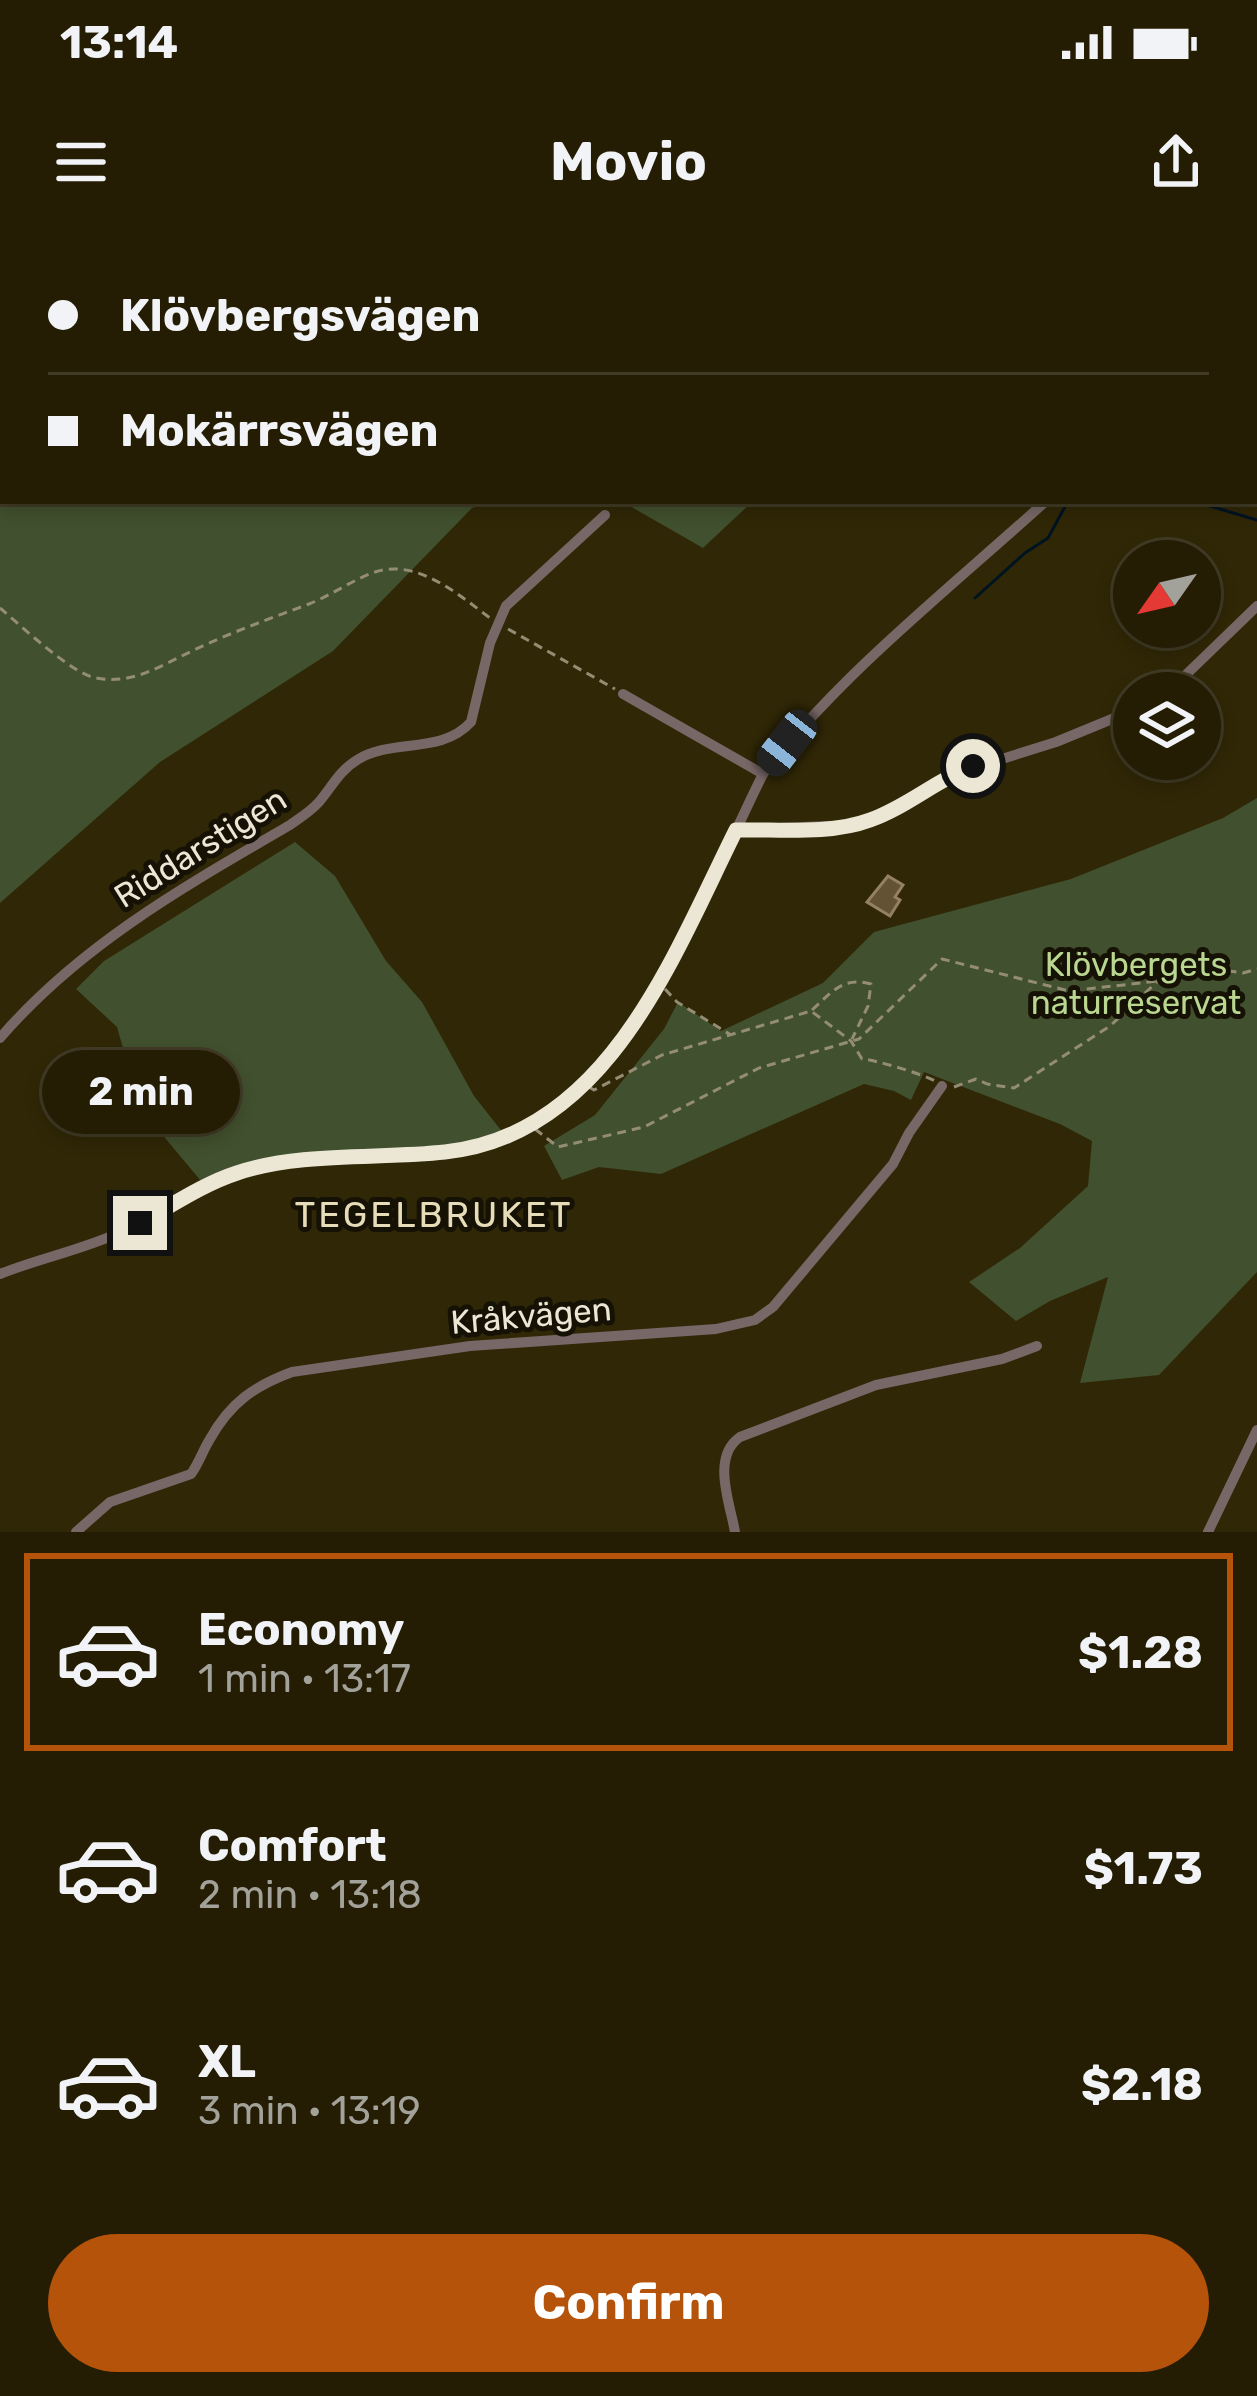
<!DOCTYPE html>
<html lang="en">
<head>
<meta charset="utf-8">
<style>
  body { margin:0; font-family:Rubik,sans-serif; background:#2c260e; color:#f1f3f6; height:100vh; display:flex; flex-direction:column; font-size:45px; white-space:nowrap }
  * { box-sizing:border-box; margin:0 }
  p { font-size:39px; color:#a3a29a }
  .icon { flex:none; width:66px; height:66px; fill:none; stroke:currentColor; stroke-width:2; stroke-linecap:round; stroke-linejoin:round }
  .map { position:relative; height:1292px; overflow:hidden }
  .drawer { display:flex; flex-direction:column; background:#241d04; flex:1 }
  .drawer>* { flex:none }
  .guide { position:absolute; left:0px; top:0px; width:1257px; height:264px; box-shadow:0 6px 18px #0003,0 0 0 3px #413b26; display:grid; align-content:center; height:264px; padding:0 48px; background:#241d04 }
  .needle { width:78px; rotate:236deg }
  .controls { position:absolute; left:1113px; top:300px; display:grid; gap:24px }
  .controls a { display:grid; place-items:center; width:108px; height:108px; border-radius:50%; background:#241d04; box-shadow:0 6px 18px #0003,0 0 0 3px #413b26; font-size:60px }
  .end { position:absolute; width:54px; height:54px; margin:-27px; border:15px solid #ece7d5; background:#111; box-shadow:0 0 0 6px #111 }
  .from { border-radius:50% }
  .bubble { position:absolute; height:84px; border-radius:42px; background:#241d04; box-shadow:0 6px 18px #0003,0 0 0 3px #413b26; font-size:39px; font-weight:700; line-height:84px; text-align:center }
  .car { position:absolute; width:36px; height:72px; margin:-36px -18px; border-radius:15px; box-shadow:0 0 9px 3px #0007; background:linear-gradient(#222 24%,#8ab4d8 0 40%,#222 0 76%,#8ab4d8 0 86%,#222 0) }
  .guide b { display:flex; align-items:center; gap:42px; height:114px; font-size:45px }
  .guide b+b { border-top:3px solid #413b26 }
  .guide i { width:30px; height:30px; background:#f1f3f6 }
  ul { padding:21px 0 0; list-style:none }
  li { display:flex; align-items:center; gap:36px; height:198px; margin:0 24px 18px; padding:0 24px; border:6px solid transparent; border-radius:0px }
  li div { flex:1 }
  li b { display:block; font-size:45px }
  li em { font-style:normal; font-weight:700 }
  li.selected { border-color:#b45309 }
  li>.icon { width:108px; height:108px; stroke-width:1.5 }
  .primary-button { display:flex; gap:24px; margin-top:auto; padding:24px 48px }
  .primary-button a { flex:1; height:138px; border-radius:72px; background:#b45309; color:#fff; font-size:48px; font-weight:700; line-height:138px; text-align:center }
  .status { display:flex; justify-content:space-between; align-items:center; height:84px; padding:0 60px; background:#241d04; direction:ltr }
  .status svg { height:33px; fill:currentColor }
  header { display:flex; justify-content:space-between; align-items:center; height:156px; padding:0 48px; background:#241d04; font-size:54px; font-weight:700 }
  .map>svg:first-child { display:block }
</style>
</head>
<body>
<div class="status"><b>13:14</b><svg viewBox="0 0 49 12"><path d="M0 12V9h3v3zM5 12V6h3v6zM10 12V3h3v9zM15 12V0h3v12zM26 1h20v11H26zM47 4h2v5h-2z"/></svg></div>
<header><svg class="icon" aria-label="menu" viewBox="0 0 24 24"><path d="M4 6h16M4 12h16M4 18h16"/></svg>Movio<svg class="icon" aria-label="share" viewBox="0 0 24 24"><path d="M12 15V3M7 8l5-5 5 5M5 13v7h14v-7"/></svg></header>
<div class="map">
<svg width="1257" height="1292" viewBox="0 0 1257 1292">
  <rect width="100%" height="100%" fill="#302706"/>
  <g fill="#41502e">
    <path d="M0,0H1084L3,3V261H493L472,268L333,411L160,522L0,663Z"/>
    <path d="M621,261H753L703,308Z"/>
    <path d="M1257,558V1032L1159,1135L1080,1143L1108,1037L1050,1061L1016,1081L969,1042L1020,1008L1088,946L1092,901L1060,884L924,832L911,860L894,851L864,844L661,934L599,927L562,940L544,906L595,875L664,789L678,762L721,791L823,743L874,692L1071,639L1223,578Z"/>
    <path d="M295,602L335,636L386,721L422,762L474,856L504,894L450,908L368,917L296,913L201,941L165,898L129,829L117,787L76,749L104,721Z"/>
  </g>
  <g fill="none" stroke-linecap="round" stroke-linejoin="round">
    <g stroke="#001321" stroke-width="3">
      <path d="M1254,156L1257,157"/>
      <path d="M1193,261L1257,280"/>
      <path d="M975,358L1025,313L1048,298L1068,261"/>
    </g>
  </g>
  <path fill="#645235" stroke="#948062" stroke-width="3" d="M888,636L903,645L895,657L900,660L890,676L867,662Z"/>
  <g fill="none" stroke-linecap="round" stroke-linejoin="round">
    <g stroke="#948d74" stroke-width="3" stroke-dasharray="9 6" stroke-linecap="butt">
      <path d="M927,3L930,0"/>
      <path d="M0,368C20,385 72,434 96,438C132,445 160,426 190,412C229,393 269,379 309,364C332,355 352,340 375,332C417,318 459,355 490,378"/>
      <path d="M508,389L615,449"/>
      <path d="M665,749L677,762L731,795"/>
      <path d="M812,770C832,752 843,736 871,744L868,766L852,799"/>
      <path d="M589,847L594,850L662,815L811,771L851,801L862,819C873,819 925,835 935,841"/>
      <path d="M954,847L976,839L987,844L1014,848L1110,786L1159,740L1200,727L1243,733L1257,729"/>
      <path d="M535,889L558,907L644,887L759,828L859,799L942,719L1069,751L1158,741"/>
    </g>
    <g stroke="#786767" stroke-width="10">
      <path d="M1243,3L1244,0"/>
      <path d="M1167,453L1257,366"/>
      <path d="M623,454L763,534"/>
      <path d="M736,590L851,585L871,580L948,536L1056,502L1134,470"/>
      <path d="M0,798C80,705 185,646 290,585C300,578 311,571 319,562C331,548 340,530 357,520C392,498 441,515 471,482L490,403L506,366L605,275"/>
      <path d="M0,1034C40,1018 82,1010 121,992C167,972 210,936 260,926C323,914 388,923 451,912C625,882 693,674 763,534C844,431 949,349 1046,261"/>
      <path d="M76,1292L110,1262L191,1234C199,1223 203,1210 210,1199C230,1163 254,1146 292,1132L470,1106L716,1089L755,1080L773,1067L893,924L909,893L942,846"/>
      <path d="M735,1292C730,1263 711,1217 740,1197L876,1145L1002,1119L1037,1106"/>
      <path d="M1208,1292L1257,1190"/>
    </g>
  </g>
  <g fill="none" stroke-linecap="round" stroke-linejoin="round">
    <path stroke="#ece7d5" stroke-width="15" d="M140,983C171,966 203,944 237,933C299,912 379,919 445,912C608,895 673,716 736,590C778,589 830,595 870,580C907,567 936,540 973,526"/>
  </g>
  <g text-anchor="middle" stroke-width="10" stroke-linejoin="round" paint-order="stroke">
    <g font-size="33" fill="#ece7d5" stroke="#151105">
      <text transform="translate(200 607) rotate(-32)" y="12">Riddarstigen</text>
      <text transform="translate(531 1075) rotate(-5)" y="12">Kråkvägen</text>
    </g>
    <g font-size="33" fill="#b9d790" stroke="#151105">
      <text x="1136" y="736">Klövbergets<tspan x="1136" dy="38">naturreservat</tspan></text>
    </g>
    <g font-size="36" letter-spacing="3" fill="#e7dcb8" stroke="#151105">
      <text x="434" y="987">TEGELBRUKET</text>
    </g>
  </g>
</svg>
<div class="controls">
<a><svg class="needle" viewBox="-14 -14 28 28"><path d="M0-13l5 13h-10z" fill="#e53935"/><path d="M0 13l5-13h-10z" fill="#a3a29a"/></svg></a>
<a><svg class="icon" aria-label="layers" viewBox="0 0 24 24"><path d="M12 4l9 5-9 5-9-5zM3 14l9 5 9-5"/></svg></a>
</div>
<i class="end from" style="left:973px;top:526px"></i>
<i class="end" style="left:140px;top:983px"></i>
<div class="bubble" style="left:42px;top:810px;width:198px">2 min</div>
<i class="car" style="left:787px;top:503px;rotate:218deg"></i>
<div class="guide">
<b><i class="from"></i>Klövbergsvägen</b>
<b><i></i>Mokärrsvägen</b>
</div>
</div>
<section class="drawer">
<ul>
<li class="selected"><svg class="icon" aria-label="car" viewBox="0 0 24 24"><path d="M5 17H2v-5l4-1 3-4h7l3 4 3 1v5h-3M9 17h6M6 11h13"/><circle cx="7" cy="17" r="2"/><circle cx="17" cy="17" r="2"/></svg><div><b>Economy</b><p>1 min · 13:17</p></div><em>$1.28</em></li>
<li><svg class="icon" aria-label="car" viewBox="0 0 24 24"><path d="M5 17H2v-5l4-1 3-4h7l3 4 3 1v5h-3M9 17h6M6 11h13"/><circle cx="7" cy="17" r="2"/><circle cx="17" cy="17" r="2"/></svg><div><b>Comfort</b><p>2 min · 13:18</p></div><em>$1.73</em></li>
<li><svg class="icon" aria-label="car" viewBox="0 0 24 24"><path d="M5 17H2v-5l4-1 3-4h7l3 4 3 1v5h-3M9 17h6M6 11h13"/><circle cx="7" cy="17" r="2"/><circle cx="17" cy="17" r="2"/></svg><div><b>XL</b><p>3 min · 13:19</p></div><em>$2.18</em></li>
</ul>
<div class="primary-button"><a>Confirm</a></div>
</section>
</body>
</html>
